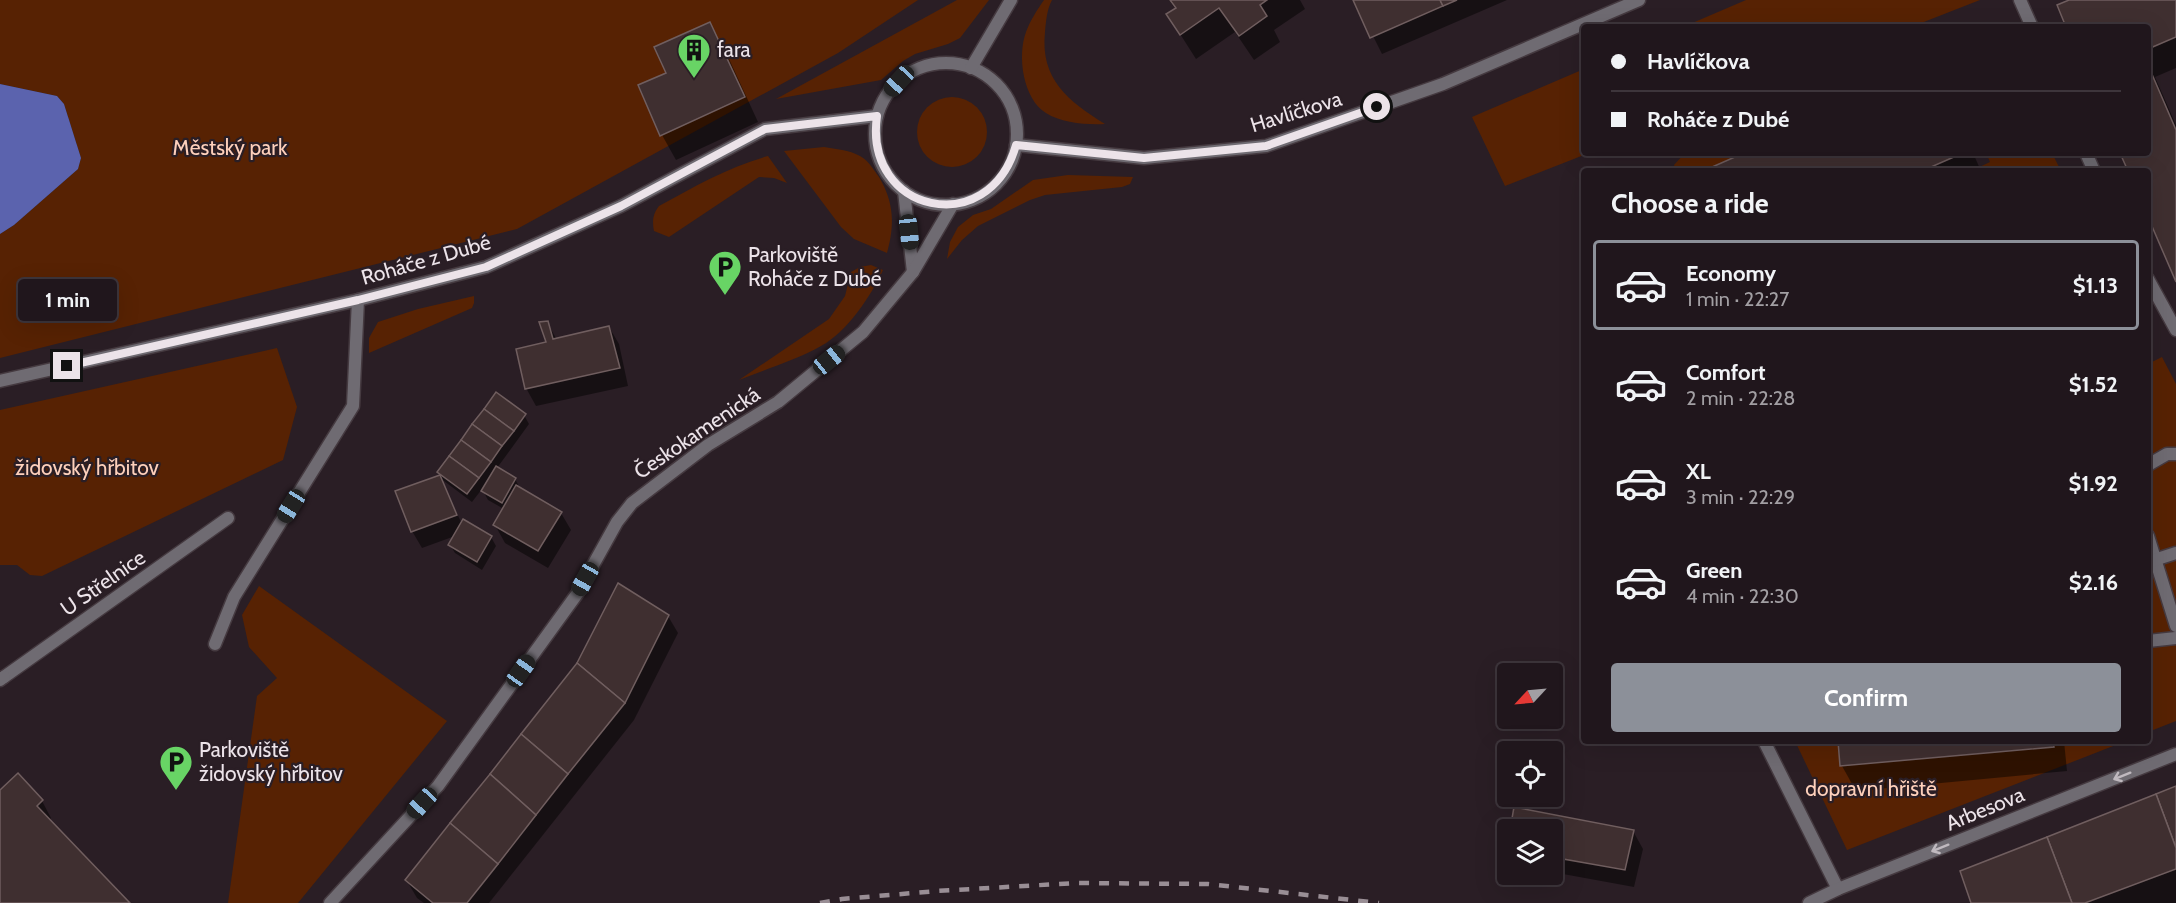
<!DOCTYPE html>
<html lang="en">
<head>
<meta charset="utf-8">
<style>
  body { margin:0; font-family:Cabin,sans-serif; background:#281f25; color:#f1f3f6; height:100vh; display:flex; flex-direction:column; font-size:22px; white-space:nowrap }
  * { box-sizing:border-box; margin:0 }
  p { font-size:20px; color:#a29fa3 }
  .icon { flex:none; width:33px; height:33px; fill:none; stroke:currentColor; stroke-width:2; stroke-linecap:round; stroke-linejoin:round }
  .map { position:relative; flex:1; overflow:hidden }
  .sheet { position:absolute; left:1581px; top:168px; width:570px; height:576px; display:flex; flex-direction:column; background:#20161c; border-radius:6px; box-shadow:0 6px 24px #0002,0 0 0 2px #3d353b }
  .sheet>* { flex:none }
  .hud { position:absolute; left:1581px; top:24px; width:570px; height:132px; border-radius:6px; box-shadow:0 6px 24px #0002,0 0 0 2px #3d353b; display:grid; align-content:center; height:132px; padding:0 30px; background:#20161c }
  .needle { width:39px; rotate:244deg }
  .fabs { position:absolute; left:1497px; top:663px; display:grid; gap:12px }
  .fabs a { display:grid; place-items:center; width:66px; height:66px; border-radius:6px; background:#20161c; box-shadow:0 6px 24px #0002,0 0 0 2px #3d353b; font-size:30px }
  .end { position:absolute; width:27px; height:27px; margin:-14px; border:8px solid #ece3e9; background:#111; box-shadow:0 0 0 3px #111 }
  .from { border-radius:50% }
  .bubble { position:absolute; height:42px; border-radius:6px; background:#20161c; box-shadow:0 6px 24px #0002,0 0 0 2px #3d353b; font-size:20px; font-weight:800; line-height:42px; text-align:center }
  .car { position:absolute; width:18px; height:36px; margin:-18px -9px; border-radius:8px; box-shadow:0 0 4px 2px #0007; background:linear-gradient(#222 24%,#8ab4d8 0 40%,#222 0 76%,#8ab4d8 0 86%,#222 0) }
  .hud b { display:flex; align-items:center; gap:21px; height:57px; font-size:22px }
  .hud b+b { border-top:2px solid #3d353b }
  .hud i { width:15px; height:15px; background:#f1f3f6 }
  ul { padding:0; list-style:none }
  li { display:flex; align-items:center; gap:18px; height:90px; margin:0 12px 9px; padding:0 18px; border:3px solid transparent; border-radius:6px }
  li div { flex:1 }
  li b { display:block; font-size:22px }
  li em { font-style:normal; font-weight:800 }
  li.on { border-color:#8c9099 }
  li>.icon { width:54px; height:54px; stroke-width:1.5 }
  h2 { padding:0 30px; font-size:27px; line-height:72px }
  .primary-button { display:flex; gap:12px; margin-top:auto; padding:12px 30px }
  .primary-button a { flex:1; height:69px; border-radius:6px; background:#8c9099; color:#fff; font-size:24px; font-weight:800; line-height:69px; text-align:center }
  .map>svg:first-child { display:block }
</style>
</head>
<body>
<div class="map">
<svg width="2176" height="903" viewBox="0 0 2176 903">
  <rect width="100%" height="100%" fill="#2a1e25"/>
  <g fill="#572203">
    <path d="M0,0H918L838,53L517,229L0,358V234L14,225L78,169L81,158L64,104L57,96L0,84Z"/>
    <path d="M957,0H989L960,38L948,44L915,54L903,61L881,80L776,99Z"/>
    <path d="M1044,0H1052C1047,9 1046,21 1045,32C1040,79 1068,101 1105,124C1087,125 1061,123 1046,113C1023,99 1017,56 1026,32C1030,21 1037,10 1044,0Z"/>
    <path d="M1746,0H1980L1911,27H1683Z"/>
    <path d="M1584,69V153H1589L1505,186L1472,117Z"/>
    <circle cx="952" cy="132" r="35"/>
    <path d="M824,147C836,149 849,150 860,156C869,161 873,169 879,177C894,202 895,225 887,253L854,239L841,227L784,151Z"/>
    <path d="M1685,153H1744L1703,171H1676L1674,165Z"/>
    <path d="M1986,153H2052L2061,171H1971L1990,162Z"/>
    <path d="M768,156L787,183L774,178L759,177L669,237L654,231C652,220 653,214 659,206C695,186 729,167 768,156Z"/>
    <path d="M1068,175L1133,177L1130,184L1122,187L1045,195L1030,200L978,226L962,240L947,259L950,242L958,227L973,215L991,209L1033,180Z"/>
    <path d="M871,265L883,270C871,296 847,332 821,346C796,360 766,369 739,380L829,319L845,296L851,272L860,267Z"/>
    <path d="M474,296V303L472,308L369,353V338L378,322L418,309Z"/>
    <path d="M277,348L297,407L283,460L42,576L30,575L17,565H0V410Z"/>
    <path d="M2162,357L2176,384V721L2148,732V364Z"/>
    <path d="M259,586L447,721L298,903H228L257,696L277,678L249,647L242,615Z"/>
    <path d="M1795,741H2126L1847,850Z"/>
  </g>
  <path fill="#5b63ae" d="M0,84L57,96L64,104L81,158L78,169L14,225L0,234Z"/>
  <g fill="#0007">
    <path d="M1169,0H1300L1305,9L1274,30L1280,42L1254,60L1235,32L1196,59L1168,15L1176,10Z"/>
    <path d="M1355,0H1507L1382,54Z"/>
    <path d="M2073,0H2176V68L2155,77L2176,125V278L2148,213V171H2130L2122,153H2148V27H2068Z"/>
    <path d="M709,24L724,48L758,122L676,160L662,135Z"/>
    <path d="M1748,153H1973L1981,171H1707Z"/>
    <path d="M547,322L557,340L609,327L619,344L628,386L536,406L526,388L548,343Z"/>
    <path d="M524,415L529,424L497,468L515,479L520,488L561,513L571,530L548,568L505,543L495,525L504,509L488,500L482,489L472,502L440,478L462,524L491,537L496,546L482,570L455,553L450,545L455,536L422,548L412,531L397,492L441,477L439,473Z"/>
    <path d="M668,616L678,633L634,720L489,903H424L417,898L407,881Z"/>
    <path d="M1839,741H2064L2067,771L1856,791L1842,766Z"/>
    <path d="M2176,788V903H1972Z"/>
    <path d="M0,792L42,801L51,818L49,821L128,903H0Z"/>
    <path d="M1515,809L1633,831L1643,849L1634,887L1552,872V830Z"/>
  </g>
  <g fill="#3f2f30" stroke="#705e5f" stroke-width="1.5">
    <path d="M1170,0H1267L1260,5L1267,16L1239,36L1219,8L1180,35L1166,14L1176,8Z"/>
    <path d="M1353,0H1440L1443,6L1370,38Z"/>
    <path d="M1440,0H1457L1443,6Z"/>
    <path d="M2069,0H2176V37L2148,49V27H2066L2057,5Z"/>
    <path d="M710,22L745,97L660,136L638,85L666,73L654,47Z"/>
    <path d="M2148,65L2176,130V282L2148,217V171H2128L2120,153H2148Z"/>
    <path d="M1744,153H1963L1922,171H1703Z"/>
    <path d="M548,321L553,339L609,326L620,368L525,389L516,349L546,342L539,322Z"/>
    <path d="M496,392L526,414L514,431L484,409Z"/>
    <path d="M484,409L514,431L502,446L472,424Z"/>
    <path d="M472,424L502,446L491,462L461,440Z"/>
    <path d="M461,440L491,462L479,478L449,456Z"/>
    <path d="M449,456L479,478L467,494L437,472Z"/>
    <path d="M496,466L516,478L502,503L481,491Z"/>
    <path d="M440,475L457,515L411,532L395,491Z"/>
    <path d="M516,485L562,512L538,551L493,525Z"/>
    <path d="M463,519L492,536L477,562L448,545Z"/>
    <path d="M618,583L669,615L625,703L577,663Z"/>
    <path d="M577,663L625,703L568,774L521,734Z"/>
    <path d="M521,734L568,774L536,815L490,774Z"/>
    <path d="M1838,741H2053L2054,747L1840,766Z"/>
    <path d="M18,773L43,800L37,806L130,903H0V790Z"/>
    <path d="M490,774L536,815L498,864L450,823Z"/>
    <path d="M2176,786V848L2156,794Z"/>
    <path d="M2156,794L2176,848V869L2085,903H2072L2047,837Z"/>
    <path d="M1514,807L1634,830L1625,870L1552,857V830H1510Z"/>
    <path d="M450,823L498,864L467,903H433L405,880Z"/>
    <path d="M2047,837L2072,903H1971L1960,871Z"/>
  </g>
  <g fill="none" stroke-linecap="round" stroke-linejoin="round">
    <defs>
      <g id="lane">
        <path d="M2148,465L2167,454H2176"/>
        <path d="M2148,536L2176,626"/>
        <path d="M2148,562L2176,553"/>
        <path d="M2148,641L2176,638"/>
        <path d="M215,644L234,597L353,406L358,300"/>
        <path d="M4,677L228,518"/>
        <path d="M1764,741L1838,889"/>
      </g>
      <g id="street">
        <path d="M2020,0L2032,27"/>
        <circle cx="946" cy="134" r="71"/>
        <path d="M971,68L1011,0"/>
        <path d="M1016,145L1144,158L1266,146L1443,84L1639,0"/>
        <path d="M2086,153L2094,171"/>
        <path d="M904,191L913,272"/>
        <path d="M2148,279L2176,330"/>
        <path d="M0,381L358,300L486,267L621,206L765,129L877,116"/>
        <path d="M0,680L4,677"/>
        <path d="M330,903L438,786L577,594L617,522L632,503L708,445L778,402L863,332L913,272L953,204"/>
        <path d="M1809,903L1838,889L2176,754"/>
      </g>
    </defs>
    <use href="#lane" stroke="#453a40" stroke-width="15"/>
    <use href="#street" stroke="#453a40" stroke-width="15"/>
    <use href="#lane" stroke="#6f6b72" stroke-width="12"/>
    <use href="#street" stroke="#6f6b72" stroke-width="12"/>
    <path stroke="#998e95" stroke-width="4.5" stroke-dasharray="10 10" stroke-linecap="butt" d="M820,903L842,899L937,891L1076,883L1208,884L1379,903"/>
  </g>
  <defs><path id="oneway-shaft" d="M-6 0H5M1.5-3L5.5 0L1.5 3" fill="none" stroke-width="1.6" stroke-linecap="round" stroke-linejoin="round" transform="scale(1.5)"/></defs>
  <g stroke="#c0b9bf">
    <use href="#oneway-shaft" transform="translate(2122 776) rotate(158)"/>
    <use href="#oneway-shaft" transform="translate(1940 848) rotate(158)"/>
  </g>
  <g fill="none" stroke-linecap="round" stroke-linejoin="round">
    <path stroke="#ece3e9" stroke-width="8" d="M67,366L358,300L486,267L621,206L765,129L877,116C863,213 989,241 1016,145L1144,158L1266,146L1377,107"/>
  </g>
  <defs>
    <symbol id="building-pin" viewBox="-11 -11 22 30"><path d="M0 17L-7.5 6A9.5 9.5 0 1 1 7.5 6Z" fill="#68d465" stroke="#2a1e25"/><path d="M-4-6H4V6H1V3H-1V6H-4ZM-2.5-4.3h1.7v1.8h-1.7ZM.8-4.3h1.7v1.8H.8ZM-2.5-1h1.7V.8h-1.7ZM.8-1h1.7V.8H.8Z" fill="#111"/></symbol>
    <symbol id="parking-pin" viewBox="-11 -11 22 30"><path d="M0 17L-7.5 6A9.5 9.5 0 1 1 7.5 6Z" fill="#68d465" stroke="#2a1e25"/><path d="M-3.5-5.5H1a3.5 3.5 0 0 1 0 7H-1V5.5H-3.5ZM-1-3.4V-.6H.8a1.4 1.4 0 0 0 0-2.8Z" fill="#111"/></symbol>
  </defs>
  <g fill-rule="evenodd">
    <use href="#building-pin" x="675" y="31" width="38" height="52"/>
    <use href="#parking-pin" x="706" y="248" width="38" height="52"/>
    <use href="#parking-pin" x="157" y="743" width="38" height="52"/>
  </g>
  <g text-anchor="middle" stroke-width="4.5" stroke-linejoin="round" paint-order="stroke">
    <g font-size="21" fill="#ece3e9" stroke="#2a1e25" text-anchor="start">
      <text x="717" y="57">fara</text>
      <text x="748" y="262">Parkoviště<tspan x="748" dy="24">Roháče z Dubé</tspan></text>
      <text x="199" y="757">Parkoviště<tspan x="199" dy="24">židovský hřbitov</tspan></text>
    </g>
    <g font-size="21" fill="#ece3e9" stroke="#2a1e25">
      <text transform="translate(1296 112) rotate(-17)" y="7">Havlíčkova</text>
      <text transform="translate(426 260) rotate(-16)" y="7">Roháče z Dubé</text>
      <text transform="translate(697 433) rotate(-34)" y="7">Českokamenická</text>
      <text transform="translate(103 583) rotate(-35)" y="7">U Střelnice</text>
      <text transform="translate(1985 809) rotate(-22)" y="7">Arbesova</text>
    </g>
    <g font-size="21" fill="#fed0bb" stroke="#2a1e25">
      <text x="230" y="155">Městský park</text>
      <text x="87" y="475">židovský hřbitov</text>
      <text x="1871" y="796">dopravní hřiště</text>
    </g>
  </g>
</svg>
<div class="fabs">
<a><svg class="needle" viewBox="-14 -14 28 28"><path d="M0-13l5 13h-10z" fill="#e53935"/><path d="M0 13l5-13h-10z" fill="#a29fa3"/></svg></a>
<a><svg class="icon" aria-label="locate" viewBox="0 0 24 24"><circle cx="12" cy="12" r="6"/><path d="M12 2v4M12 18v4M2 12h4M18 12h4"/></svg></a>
<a><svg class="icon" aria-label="layers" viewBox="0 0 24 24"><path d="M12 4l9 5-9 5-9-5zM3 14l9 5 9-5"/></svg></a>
</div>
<i class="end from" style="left:1377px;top:107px"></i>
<i class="end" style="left:67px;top:366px"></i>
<div class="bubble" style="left:18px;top:279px;width:99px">1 min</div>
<i class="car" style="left:899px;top:81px;rotate:223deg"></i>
<i class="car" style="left:909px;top:232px;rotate:174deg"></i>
<i class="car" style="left:829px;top:360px;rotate:51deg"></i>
<i class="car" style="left:291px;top:506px;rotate:212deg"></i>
<i class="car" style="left:585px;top:579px;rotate:209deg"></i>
<i class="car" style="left:521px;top:671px;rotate:35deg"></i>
<i class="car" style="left:422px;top:803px;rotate:223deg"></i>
<div class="hud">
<b><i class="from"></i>Havlíčkova</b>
<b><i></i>Roháče z Dubé</b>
</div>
<section class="sheet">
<h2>Choose a ride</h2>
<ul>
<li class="on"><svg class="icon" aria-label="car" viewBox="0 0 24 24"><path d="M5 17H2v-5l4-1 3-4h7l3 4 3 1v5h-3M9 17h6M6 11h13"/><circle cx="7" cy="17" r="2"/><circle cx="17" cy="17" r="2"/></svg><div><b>Economy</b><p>1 min · 22:27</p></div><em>$1.13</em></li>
<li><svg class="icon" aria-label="car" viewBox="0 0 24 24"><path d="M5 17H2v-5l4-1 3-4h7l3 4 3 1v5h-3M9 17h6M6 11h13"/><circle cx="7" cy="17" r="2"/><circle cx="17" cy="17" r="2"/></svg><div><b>Comfort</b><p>2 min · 22:28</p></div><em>$1.52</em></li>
<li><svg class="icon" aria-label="car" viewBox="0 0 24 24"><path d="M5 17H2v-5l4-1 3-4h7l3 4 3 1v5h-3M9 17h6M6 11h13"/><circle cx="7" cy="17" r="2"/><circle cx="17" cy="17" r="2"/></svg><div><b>XL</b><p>3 min · 22:29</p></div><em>$1.92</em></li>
<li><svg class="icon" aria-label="car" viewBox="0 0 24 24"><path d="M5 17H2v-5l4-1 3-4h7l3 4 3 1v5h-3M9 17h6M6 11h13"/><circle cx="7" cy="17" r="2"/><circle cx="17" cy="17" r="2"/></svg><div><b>Green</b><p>4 min · 22:30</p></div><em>$2.16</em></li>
</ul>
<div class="primary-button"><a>Confirm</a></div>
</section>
</div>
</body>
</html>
